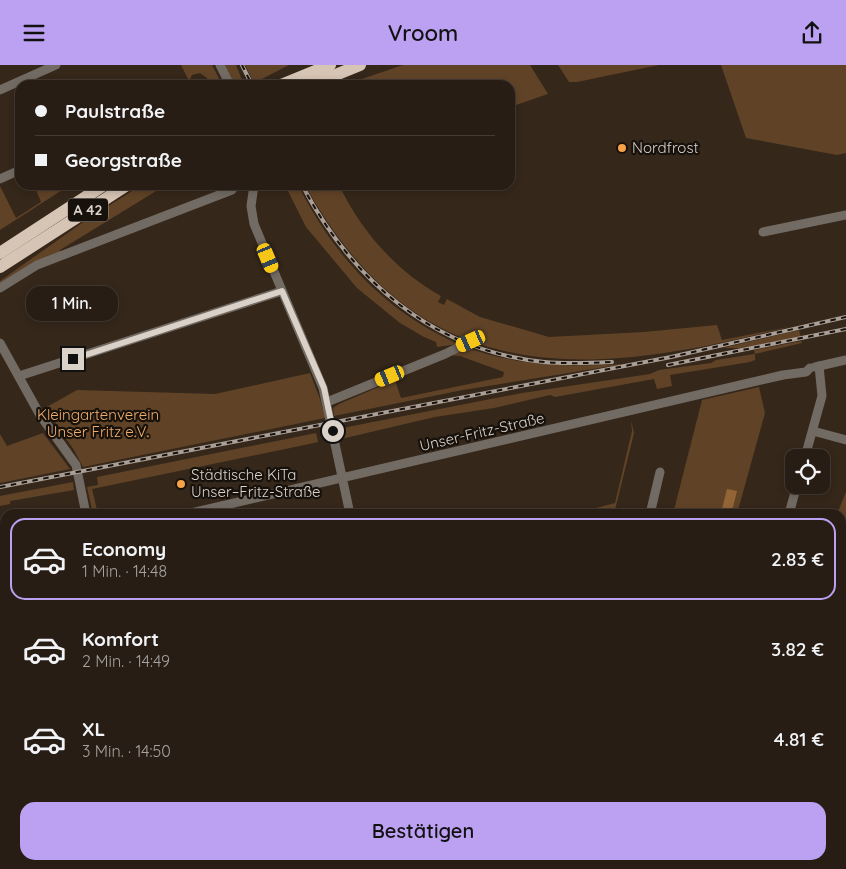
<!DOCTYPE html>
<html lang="de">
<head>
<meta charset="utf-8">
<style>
  body { margin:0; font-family:Quicksand,sans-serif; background:#30261d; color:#f1f3f6; height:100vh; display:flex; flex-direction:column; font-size:19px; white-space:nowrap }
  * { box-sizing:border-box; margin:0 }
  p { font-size:16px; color:#a5a2a0 }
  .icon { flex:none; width:28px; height:28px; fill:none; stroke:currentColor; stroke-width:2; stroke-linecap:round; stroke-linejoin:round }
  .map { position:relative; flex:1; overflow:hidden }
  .panel { position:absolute; left:0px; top:444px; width:846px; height:361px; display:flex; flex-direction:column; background:#281d14; border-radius:15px 15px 0 0; box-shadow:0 2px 8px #0003,0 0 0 1px #443b34 }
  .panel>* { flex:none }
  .banner { position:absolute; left:15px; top:15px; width:500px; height:110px; border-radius:15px; box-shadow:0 2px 8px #0003,0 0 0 1px #443b34; display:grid; align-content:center; height:110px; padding:0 20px; background:#281d14 }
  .fabs { position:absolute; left:785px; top:384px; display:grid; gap:10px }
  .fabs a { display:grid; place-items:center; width:45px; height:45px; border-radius:10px; background:#281d14; box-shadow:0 2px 8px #0003,0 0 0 1px #443b34; font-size:25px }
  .end { position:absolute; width:22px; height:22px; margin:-11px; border:6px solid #dad1c9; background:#111; box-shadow:0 0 0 2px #111 }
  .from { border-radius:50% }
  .bubble { position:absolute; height:35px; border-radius:15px; background:#281d14; box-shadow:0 2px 8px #0003,0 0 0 1px #443b34; font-size:16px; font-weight:600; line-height:35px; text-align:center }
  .car { position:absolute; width:15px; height:30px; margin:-15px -8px; border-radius:6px; box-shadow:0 0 4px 1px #0007; background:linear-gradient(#f5c518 24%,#345 0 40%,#f5c518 0 76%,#345 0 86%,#f5c518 0) }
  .banner b { display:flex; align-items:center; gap:18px; height:48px; font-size:19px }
  .banner b+b { border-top:1px solid #443b34 }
  .banner i { width:12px; height:12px; background:#f1f3f6 }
  ul { padding:9px 0 0; list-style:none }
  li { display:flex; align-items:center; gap:15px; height:82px; margin:0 10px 8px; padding:0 10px; border:2px solid transparent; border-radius:15px }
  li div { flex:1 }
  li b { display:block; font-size:19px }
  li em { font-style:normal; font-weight:600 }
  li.current { border-color:#bca0f2 }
  li>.icon { width:45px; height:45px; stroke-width:1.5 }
  .cta { display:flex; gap:10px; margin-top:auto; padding:10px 20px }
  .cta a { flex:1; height:58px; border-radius:15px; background:#bca0f2; color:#111; font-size:20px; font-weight:600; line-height:58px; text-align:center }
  header { display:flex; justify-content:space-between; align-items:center; height:65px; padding:0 20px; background:#bca0f2; color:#111; font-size:22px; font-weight:600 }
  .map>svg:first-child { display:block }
</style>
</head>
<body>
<header><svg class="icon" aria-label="menu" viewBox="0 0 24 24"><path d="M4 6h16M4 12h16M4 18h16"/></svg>Vroom<svg class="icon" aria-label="share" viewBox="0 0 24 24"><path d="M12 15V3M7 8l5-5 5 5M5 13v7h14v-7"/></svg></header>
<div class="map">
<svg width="846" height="804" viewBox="0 0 846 804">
  <rect width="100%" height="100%" fill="#35271a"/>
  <g fill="#604327">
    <path d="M181,0H212L221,17L208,20L207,13L200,8L192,10L189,16Z"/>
    <path d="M225,0H236L244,20H235Z"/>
    <path d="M245,0H289L254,18Z"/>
    <path d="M403,0H530L548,29L510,42V20H344Z"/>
    <path d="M558,0H659L577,17H569Z"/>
    <path d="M721,0H846V88L837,90L746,73Z"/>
    <path d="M34,120H70L0,165V121L16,153L41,137Z"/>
    <path d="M142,120H166L60,185L61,188L0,220V216L89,153Z"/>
    <path d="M285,120H298C335,192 383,245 458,279L437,282L436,277L424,272L400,258L357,223L306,162Z"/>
    <path d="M305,120H339C361,166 396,206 441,231L438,237L444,240L447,234L480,252L549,272L644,267L717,260L722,275L794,261C751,271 708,282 664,288C499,313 387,268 305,120Z"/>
    <path d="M799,265L801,272L741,283H723Z"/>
    <path d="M801,276L802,278L755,289V295L750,297L670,310L672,321L657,324L654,314L555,332L550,330L494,343L435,352L341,374L337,364L522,328L650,309L659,305L711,298L716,295L755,289L754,285Z"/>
    <path d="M465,282C517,301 568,302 624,299L463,325L334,351L333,343L339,339L395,315L401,333L503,312L504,307L460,291L448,290Z"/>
    <path d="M310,308L320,334L325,353L83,402L74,385L45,343L77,325L215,329Z"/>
    <path d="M759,322L765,348L737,449H673L702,335Z"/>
    <path d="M631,355L634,368L614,449H573L615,438L632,366Z"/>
    <path d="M43,368L70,404L0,418V369L7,381Z"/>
    <path d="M316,368L318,377L314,378L92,424L98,449H93L87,422L98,420L97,412Z"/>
    <path d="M73,417L74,425L10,436V439L0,441V431Z"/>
    <path d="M846,427V730L841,729V449H837Z"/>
    <path d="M340,800H548L550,804H322Z"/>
    <path d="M622,800H687L686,804H622Z"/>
    <path d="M780,800H846V804L779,802Z"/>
  </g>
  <g fill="#936436">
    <path d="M727,424L737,426L732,446L722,444Z"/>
    <path d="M841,729L846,730V794L841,793Z"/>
    <path d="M108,800H309L294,804H94Z"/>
  </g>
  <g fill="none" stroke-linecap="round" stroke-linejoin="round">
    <g stroke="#726b64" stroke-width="9">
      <path d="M220,0L230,20"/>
      <path d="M0,25L56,0"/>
      <path d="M0,114L20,105"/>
      <path d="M254,120L251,141L254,159L323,323L350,449"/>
      <path d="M763,167L846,150"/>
      <path d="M0,223L37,200L232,125L235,120"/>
      <path d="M0,278L40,350L76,400L86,449"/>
      <path d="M815,302L846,295"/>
      <path d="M19,311L282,226"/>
      <path d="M327,337L445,289L471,276"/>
      <path d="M813,366L846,375"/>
      <path d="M805,392L822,331L819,301"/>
      <path d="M187,449L783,310L806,307L810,303"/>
      <path d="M650,449L660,407"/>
      <path d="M789,449L797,420"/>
      <path d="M0,491L5,490"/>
      <path d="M0,697L5,694"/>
      <path d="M689,804L690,800"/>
    </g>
    <g stroke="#baab9e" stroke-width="11">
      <path d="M0,784H5"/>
      <path d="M53,800L60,804"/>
    </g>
    <g stroke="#d6c4b4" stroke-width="12">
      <path d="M281,20L330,0"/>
      <path d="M311,20L360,0"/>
      <path d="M0,188L104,120"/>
      <path d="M0,202L127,120"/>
    </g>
    <defs>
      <g id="rail">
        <path d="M242,0L252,20"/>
        <path d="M302,120C352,215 433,286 544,297C566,299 589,298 612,297"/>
        <path d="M668,300L846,264"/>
        <path d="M0,422L671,292L846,252"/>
      </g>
    </defs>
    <use href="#rail" stroke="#aa9f96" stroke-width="4"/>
    <use href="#rail" stroke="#17110c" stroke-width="2" stroke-dasharray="5.5" stroke-linecap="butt"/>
  </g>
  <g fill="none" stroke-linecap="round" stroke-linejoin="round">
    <path stroke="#dad1c9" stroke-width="6" d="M73,294L282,226L324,323L333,366"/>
  </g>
  <g fill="#f7a149" stroke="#17110c" stroke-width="2">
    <circle cx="622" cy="83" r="5"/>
    <circle cx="181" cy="419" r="5"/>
  </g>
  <g text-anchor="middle" stroke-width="4.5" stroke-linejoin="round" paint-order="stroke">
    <rect fill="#17110c" stroke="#a09790" stroke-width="1" x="68" y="133.5" width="40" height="23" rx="4"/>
    <g font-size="14" font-weight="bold" fill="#dad1c9">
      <text x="88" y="150">A 42</text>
    </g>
    <g font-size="15" fill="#dad1c9" stroke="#17110c" text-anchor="start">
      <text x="632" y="88">Nordfrost</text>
      <text x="191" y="415">Städtische KiTa<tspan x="191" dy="17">Unser–Fritz-Straße</tspan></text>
    </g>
    <g font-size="15" fill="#f3ad6b" stroke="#17110c">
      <text x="98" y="355">Kleingartenverein<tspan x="98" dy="17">Unser Fritz e.V.</tspan></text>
    </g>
    <g font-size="15" fill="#dad1c9" stroke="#17110c">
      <text transform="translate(482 367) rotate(-13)" y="5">Unser-Fritz-Straße</text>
    </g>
  </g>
</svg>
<div class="fabs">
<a><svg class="icon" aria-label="locate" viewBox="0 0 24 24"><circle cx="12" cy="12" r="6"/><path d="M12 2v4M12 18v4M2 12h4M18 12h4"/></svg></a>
</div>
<i class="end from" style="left:333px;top:366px"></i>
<i class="end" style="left:73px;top:294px"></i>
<div class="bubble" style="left:26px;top:221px;width:92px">1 Min.</div>
<i class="car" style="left:268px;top:193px;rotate:157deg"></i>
<i class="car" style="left:471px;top:276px;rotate:246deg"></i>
<i class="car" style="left:390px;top:311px;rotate:248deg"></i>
<div class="banner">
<b><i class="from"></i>Paulstraße</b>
<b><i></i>Georgstraße</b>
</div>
<section class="panel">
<ul>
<li class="current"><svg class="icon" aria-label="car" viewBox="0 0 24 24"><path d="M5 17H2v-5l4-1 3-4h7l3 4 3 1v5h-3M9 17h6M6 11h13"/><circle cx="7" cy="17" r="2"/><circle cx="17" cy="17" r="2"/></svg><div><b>Economy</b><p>1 Min. · 14:48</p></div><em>2.83 €</em></li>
<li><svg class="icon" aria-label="car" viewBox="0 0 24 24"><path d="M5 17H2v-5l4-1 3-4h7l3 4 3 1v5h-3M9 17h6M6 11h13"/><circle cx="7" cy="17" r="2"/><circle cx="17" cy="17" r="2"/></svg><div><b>Komfort</b><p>2 Min. · 14:49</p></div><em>3.82 €</em></li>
<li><svg class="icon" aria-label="car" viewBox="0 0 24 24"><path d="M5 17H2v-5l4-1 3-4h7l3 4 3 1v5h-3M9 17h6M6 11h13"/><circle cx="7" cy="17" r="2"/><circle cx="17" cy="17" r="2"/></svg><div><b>XL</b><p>3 Min. · 14:50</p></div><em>4.81 €</em></li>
</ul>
<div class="cta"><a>Bestätigen</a></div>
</section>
</div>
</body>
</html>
